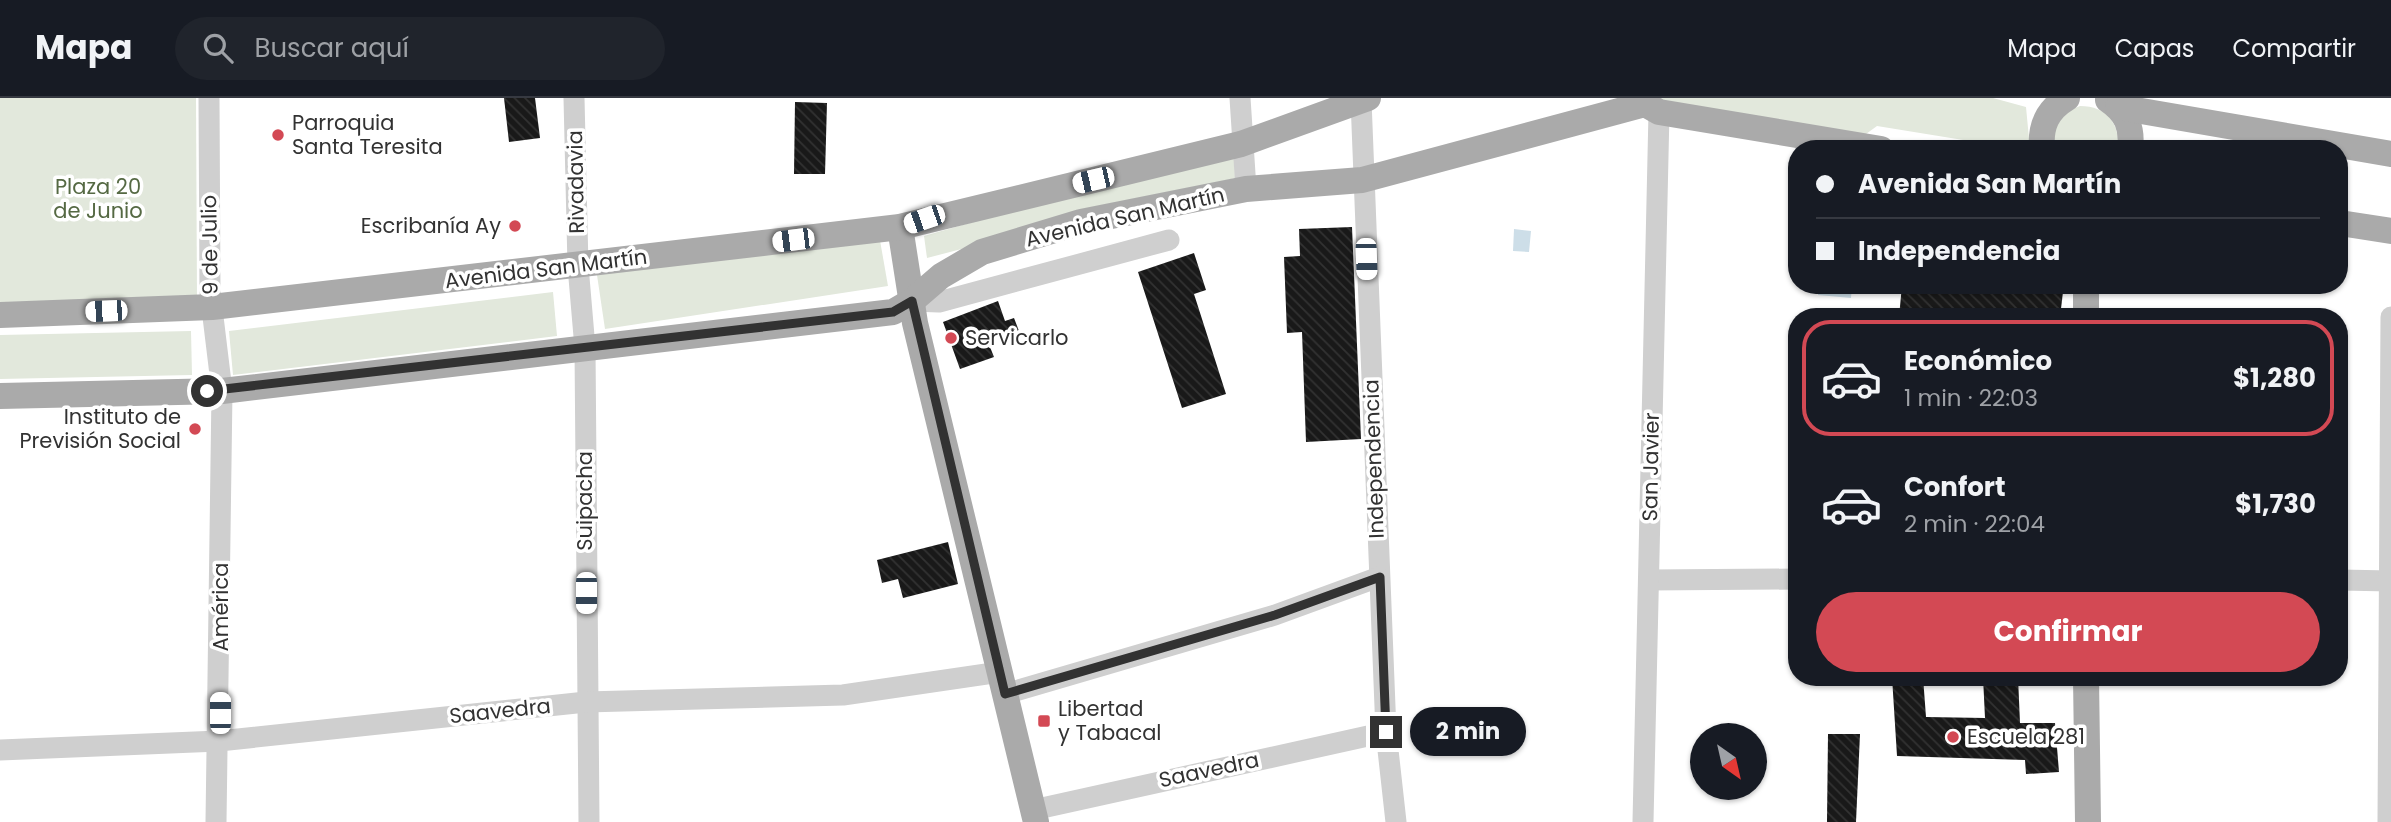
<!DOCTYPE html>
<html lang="es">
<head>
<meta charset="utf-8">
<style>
  body { margin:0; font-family:Poppins,sans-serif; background:#20242c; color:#f1f3f6; height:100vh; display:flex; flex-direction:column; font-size:26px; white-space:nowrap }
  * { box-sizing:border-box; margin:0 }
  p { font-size:23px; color:#9ea1a6 }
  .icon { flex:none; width:38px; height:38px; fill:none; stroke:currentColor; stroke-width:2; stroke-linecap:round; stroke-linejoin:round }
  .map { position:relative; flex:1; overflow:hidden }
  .side { position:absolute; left:1788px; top:210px; width:560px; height:378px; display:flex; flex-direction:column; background:#171b24; border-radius:28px; box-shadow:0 2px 5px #0004 }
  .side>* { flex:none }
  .banner { position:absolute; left:1788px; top:42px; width:560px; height:154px; border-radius:28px; box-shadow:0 2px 5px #0004; display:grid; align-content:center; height:154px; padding:0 28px; background:#171b24 }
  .needle { width:46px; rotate:146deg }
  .tools { position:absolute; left:1690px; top:625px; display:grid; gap:14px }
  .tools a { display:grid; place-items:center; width:77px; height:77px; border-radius:50%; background:#171b24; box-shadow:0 2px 5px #0004; font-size:35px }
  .end { position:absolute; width:32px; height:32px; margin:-16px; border:9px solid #323232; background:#fff; box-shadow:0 0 0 4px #fff }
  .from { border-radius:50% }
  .bubble { position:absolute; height:49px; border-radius:24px; background:#171b24; box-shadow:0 2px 5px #0004; font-size:23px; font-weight:700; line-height:49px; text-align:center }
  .car { position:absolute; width:21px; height:42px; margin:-21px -10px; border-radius:9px; box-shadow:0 0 5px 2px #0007; background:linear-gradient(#fff 24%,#345 0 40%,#fff 0 76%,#345 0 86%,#fff 0) }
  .banner b { display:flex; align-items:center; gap:24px; height:66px; font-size:26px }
  .banner b+b { border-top:2px solid #363941 }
  .banner i { width:18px; height:18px; background:#f1f3f6 }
  ul { padding:12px 0 0; list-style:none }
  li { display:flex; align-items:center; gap:21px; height:116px; margin:0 14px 10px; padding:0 14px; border:4px solid transparent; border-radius:28px }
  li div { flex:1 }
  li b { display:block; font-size:26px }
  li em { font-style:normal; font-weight:700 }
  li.on { border-color:#d34954 }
  li>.icon { width:63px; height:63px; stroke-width:1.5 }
  .primary-button { display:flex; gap:14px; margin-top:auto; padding:14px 28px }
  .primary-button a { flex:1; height:80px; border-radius:42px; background:#d34954; color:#fff; font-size:28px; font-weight:700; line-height:80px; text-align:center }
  header { display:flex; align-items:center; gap:42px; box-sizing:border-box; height:98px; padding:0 35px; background:#171b24; border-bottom:2px solid #363941 }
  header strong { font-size:33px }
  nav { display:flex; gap:38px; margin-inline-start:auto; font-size:24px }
  .search { width:490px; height:63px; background:#20242c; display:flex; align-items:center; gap:18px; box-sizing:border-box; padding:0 24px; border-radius:38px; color:#9ea1a6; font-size:26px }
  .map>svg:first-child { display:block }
</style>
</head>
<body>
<header>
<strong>Mapa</strong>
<div class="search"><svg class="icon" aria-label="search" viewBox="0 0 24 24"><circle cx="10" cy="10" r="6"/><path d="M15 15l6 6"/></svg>Buscar aquí</div>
<nav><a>Mapa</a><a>Capas</a><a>Compartir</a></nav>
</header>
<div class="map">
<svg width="2391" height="724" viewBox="0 0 2391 724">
  <defs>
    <pattern id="building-back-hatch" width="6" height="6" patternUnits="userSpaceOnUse" patternTransform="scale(1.75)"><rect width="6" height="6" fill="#191919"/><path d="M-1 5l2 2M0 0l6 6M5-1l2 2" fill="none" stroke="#323232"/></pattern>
  </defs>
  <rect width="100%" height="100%" fill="#fff"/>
  <g fill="#e2e8dc">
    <path d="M0,0H196L197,203L0,204Z"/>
    <path d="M1658,0H1993L2026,9L2030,51H1996L1994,47L1877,28L1866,36L1667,5Z"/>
    <path d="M2080,8C2107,8 2120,26 2118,51H2053L2055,27L2070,12Z"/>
    <path d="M1234,50L1235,80L927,160L924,138Z"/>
    <path d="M878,131L888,188L605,231L597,177Z"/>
    <path d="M553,194L557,238L233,277L229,233Z"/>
    <path d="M191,233L192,277L0,281V237Z"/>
  </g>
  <g fill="#cddee8">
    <path d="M1514,131L1531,133L1529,154L1513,153Z"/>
    <path d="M1819,187H1852L1851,200L1818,197Z"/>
  </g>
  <g fill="url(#building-back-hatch)">
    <path d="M504,0H535L540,40L509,44Z"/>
    <path d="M795,4L827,5L825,76H794Z"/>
    <path d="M1352,129L1361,341L1306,344L1302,234L1287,235L1284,159L1300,158L1299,131Z"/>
    <path d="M1194,155L1206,192L1194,196L1226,296L1182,310L1138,174Z"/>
    <path d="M1902,187H2001L2063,194L2060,219H1899Z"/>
    <path d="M998,203L1005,223L1014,220L1019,233L988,244L994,259L960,271L943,224Z"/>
    <path d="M948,444L958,486L903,500L898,481L882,485L877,462Z"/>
    <path d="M1892,579H1923L1926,619L1985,620L1983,579H2018L2020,625H2055L2059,674L2026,676L2025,662L1897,658Z"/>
    <path d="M1828,636H1860L1856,724H1827Z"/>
  </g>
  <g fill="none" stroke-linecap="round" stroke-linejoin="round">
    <g stroke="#cfcfcf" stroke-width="21">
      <path d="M209,0L210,194L222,293L216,724"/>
      <path d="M574,0L578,168L585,250L589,724"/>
      <path d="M1240,0L1246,91"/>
      <path d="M1361,2L1386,634L1396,724"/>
      <path d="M912,203L939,204L1169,142"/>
      <path d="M1649,482L1797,481"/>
      <path d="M2340,482L2391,483"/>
      <path d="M1005,596L1275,517L1379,479"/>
      <path d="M0,652L219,643L586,604L843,597L1000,574"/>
      <path d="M1033,712L1386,634"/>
      <path d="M1643,724L1659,14"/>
      <path d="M2388,724L2391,219"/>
    </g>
    <g stroke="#aaa" stroke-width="26">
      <path d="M2108,2C2126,14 2133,29 2130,51"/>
      <path d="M2118,9L2391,56"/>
      <path d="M2042,51C2040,28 2047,12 2067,0"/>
      <path d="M2340,125L2391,133"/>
      <path d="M900,129L915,225L1036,724"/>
      <path d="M0,217L212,209L900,129L1241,46L1368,0"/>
      <path d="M2086,219V187"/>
      <path d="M0,298L222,293L893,214L912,203L941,178L982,154L1081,124L1246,91L1362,82L1645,6L1659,14L1881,51"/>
      <path d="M2086,579L2088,724"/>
    </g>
  </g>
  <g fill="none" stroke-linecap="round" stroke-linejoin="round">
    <path stroke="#323232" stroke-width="9" d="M207,293L893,214L912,203L1005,596L1275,517L1380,479L1386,634"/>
  </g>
  <g fill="#d34954" stroke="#fff" stroke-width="2.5">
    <circle cx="278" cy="37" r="7"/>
    <circle cx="515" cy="128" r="7"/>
    <circle cx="951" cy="240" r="7"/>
    <circle cx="195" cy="331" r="7"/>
    <rect x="1037" y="616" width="14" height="14" rx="3.5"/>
    <circle cx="1953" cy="639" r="7"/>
  </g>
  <g text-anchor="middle" stroke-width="7" stroke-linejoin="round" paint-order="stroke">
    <g font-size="21" fill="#323232" stroke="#fff" text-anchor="start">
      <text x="292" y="32">Parroquia<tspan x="292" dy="24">Santa Teresita</tspan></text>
      <text x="501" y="135" text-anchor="end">Escribanía Ay</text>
      <text x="965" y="247">Servicarlo</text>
      <text x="181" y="326" text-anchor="end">Instituto de<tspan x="181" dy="24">Previsión Social</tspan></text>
      <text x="1058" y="618">Libertad<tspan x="1058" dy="24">y Tabacal</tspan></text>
      <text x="1967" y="646">Escuela 281</text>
    </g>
    <g font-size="21" fill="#323232" stroke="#fff">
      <text transform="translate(576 84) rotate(-91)" y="7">Rivadavia</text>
      <text transform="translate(1125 119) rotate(-13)" y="7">Avenida San Martín</text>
      <text transform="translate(210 147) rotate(-91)" y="7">9 de Julio</text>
      <text transform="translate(546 171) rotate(-7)" y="7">Avenida San Martín</text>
      <text transform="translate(1374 361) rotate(-92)" y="7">Independencia</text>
      <text transform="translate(1651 369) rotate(-89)" y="7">San Javier</text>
      <text transform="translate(585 403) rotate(-90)" y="7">Suipacha</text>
      <text transform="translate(221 509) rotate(-90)" y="7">América</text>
      <text transform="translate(500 613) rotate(-6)" y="7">Saavedra</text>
      <text transform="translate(1209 672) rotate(-12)" y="7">Saavedra</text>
    </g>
    <g font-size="21" fill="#556943" stroke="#fff">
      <text x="98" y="96">Plaza 20<tspan x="98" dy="24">de Junio</tspan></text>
    </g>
  </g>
</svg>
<div class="tools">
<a><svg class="needle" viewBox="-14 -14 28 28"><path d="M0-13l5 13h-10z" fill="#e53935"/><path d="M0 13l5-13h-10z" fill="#9ea1a6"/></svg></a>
</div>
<i class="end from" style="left:207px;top:293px"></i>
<i class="end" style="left:1386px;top:634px"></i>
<div class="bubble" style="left:1410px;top:609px;width:116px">2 min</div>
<i class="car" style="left:1093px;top:82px;rotate:257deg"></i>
<i class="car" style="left:924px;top:121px;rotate:251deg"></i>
<i class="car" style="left:793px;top:142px;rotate:263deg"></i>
<i class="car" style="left:1366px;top:161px;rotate:178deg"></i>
<i class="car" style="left:106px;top:213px;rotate:268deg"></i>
<i class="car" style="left:586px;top:495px;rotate:180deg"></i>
<i class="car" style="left:220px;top:615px;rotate:0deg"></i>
<div class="banner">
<b><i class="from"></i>Avenida San Martín</b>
<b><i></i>Independencia</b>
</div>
<section class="side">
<ul>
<li class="on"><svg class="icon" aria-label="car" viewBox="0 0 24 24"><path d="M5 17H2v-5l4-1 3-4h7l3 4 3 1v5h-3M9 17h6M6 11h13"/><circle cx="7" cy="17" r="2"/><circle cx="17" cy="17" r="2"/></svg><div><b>Económico</b><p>1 min · 22:03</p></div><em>$1,280</em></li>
<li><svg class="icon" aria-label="car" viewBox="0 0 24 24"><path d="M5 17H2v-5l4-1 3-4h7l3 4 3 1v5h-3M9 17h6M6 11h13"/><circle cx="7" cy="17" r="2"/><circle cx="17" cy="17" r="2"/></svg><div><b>Confort</b><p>2 min · 22:04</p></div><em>$1,730</em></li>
</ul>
<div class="primary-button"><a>Confirmar</a></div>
</section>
</div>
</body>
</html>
